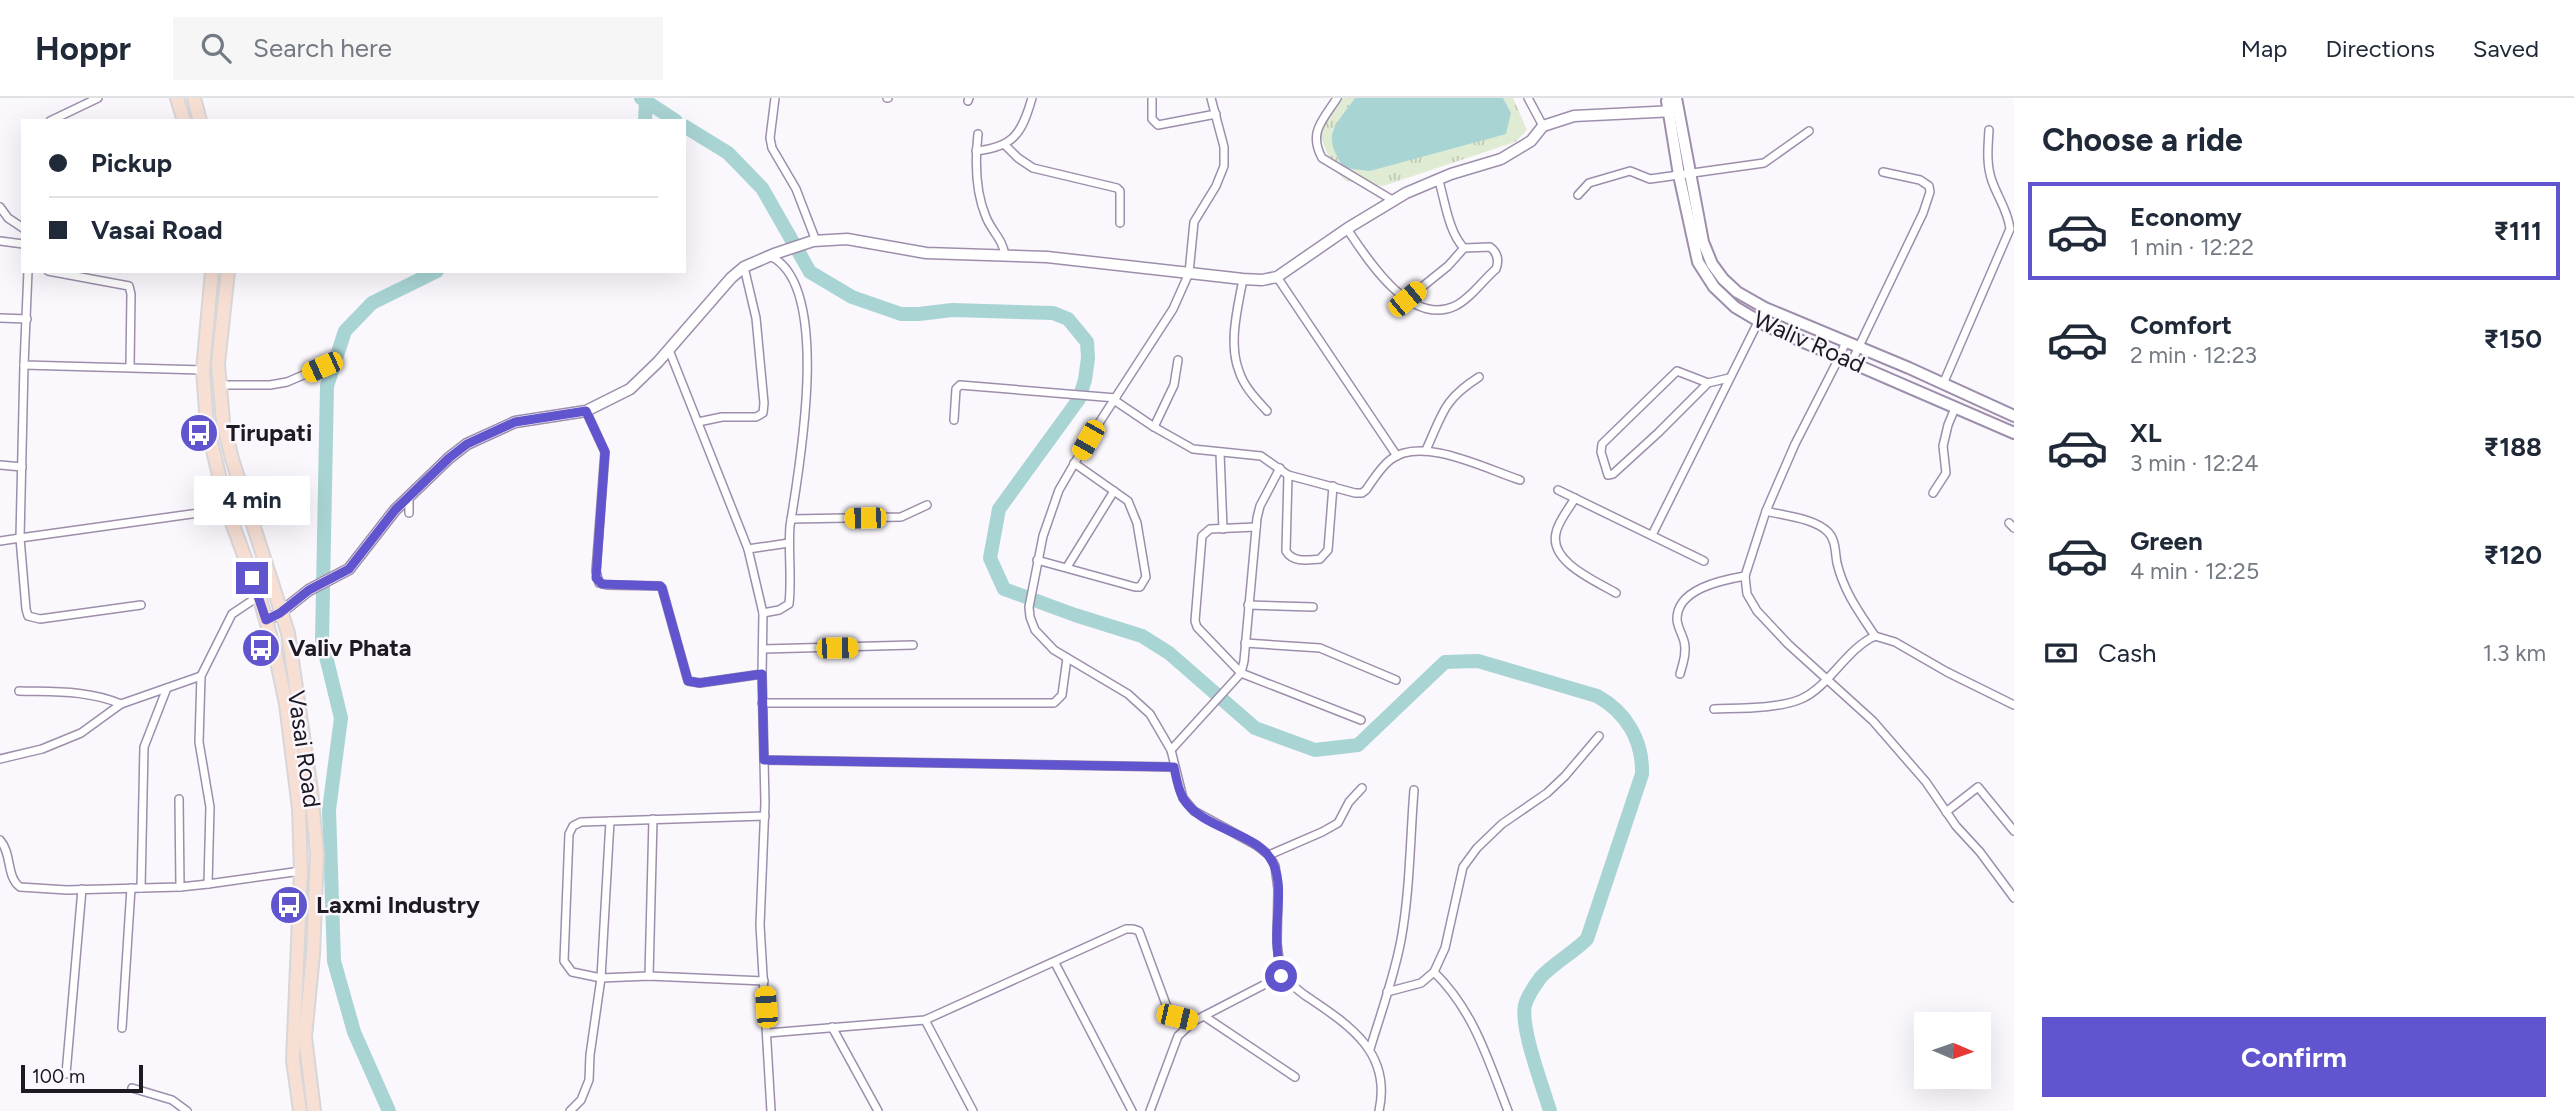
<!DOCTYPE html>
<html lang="en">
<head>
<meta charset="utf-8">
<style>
  body { margin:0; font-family:Figtree,sans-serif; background:#f6f6f7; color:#1f2937; height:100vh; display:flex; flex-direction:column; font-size:26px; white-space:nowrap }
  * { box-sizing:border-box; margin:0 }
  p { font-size:23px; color:#747a83 }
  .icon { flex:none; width:38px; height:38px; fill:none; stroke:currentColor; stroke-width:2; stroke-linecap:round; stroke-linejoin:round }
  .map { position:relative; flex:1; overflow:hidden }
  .sheet { display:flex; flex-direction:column; background:#fff; width:560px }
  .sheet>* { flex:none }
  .top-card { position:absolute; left:21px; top:21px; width:665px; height:154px; border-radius:0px; box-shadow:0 7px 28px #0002; display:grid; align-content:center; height:154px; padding:0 28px; background:#fff }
  .needle { width:46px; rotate:92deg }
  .controls { position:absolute; left:1914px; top:914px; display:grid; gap:14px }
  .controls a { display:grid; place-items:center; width:77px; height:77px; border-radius:0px; background:#fff; box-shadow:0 7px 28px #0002; font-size:35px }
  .scale { position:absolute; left:21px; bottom:18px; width:122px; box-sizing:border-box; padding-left:7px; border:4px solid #1f1924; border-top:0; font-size:19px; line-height:24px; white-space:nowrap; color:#1f1924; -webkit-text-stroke:5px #faf7fd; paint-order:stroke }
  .end { position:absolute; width:32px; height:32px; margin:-16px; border:9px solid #6055ce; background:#fff; box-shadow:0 0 0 4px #fff }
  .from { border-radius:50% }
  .bubble { position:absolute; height:49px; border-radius:0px; background:#fff; box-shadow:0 7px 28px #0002; font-size:23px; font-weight:700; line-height:49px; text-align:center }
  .car { position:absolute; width:21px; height:42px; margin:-21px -10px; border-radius:9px; box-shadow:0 0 5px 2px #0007; background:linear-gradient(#f5c518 24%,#345 0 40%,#f5c518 0 76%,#345 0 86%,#f5c518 0) }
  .top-card b { display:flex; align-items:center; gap:24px; height:66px; font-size:26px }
  .top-card b+b { border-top:2px solid #e0e1e3 }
  .top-card i { width:18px; height:18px; background:#1f2937 }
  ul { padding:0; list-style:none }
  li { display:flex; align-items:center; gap:21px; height:98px; margin:0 14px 10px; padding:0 14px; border:4px solid transparent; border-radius:0px }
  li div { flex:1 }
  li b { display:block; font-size:26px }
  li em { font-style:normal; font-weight:700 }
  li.active { border-color:#6055ce }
  li>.icon { width:63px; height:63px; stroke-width:1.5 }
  h2 { padding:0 28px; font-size:32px; line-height:84px }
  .pay { display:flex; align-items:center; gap:18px; height:77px; padding:0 28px; font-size:26px }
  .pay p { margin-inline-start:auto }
  .cta { display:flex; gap:14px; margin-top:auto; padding:14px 28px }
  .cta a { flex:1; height:80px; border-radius:0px; background:#6055ce; color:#fff; font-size:28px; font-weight:700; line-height:80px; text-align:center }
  header { display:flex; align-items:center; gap:42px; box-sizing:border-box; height:98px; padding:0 35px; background:#fff; border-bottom:2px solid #e0e1e3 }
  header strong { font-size:33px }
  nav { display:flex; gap:38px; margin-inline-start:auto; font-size:24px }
  .search { width:490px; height:63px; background:#f6f6f7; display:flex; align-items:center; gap:18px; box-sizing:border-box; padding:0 24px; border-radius:0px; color:#747a83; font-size:26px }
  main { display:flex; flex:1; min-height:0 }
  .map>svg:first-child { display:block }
</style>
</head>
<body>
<header>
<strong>Hoppr</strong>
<div class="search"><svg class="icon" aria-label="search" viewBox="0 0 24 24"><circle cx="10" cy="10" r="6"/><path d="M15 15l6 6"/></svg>Search here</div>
<nav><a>Map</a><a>Directions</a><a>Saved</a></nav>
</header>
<main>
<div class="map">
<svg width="2014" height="1013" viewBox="0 0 2014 1013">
  <defs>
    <pattern id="park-tufts" width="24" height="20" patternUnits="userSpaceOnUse" patternTransform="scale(1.75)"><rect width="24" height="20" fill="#e0ebd3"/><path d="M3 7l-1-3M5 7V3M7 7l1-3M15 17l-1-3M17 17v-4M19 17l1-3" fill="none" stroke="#c0c9b5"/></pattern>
  </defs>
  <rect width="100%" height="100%" fill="#faf7fd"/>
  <path fill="url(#park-tufts)" d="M1339,0H1355L1332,33L1370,73L1428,55L1511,15L1503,0H1513L1527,32L1515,44L1383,88L1346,83L1334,72L1319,35Z"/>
  <path fill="#a9d4d4" d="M1355,0H1503L1511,15L1506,36L1370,73L1344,70C1321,35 1334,30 1355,0Z"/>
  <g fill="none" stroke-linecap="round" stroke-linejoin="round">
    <g stroke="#a9d4d4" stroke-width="14">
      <path d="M641,0L676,23"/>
      <path d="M645,23L646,4"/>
      <path d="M684,28L728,55L762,90L810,174L852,199L901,216H919L952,212L1053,215L1068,221L1087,244L1088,260L1085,282L1079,301L999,411L990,460L1004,491L1075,517L1142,538L1169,555L1255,630L1315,652L1358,647L1445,564L1478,563L1597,598C1626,614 1643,642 1642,676L1587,841C1573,855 1555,864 1541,879C1535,887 1528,897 1525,907C1520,930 1543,989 1550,1013"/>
      <path d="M389,1013L354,934L334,863L329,712L341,620L322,542L327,288L345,233L372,205L437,173"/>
    </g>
    <defs>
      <g id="minor">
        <path d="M775,0L770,40L772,50L796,91L816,143"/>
        <path d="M887,0H888"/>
        <path d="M1152,0V21L1158,27L1216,16"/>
        <path d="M1211,0L1224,49V68L1216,88L1194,124L1189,175L1173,211L1088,342L1059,392L1043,438L1029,509L1030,519L1035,532L1054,552L1128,596L1150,616L1171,652L1183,700L1194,713L1256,747L1269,757L1275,768L1278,791L1277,845L1281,878C1290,884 1297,892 1306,898C1349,927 1392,954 1379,1013"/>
        <path d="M1337,0C1323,22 1308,34 1322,60L1394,103"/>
        <path d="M1528,0L1543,28"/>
        <path d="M968,3L969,0"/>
        <path d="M50,23L98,0"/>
        <path d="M978,36C975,63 975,93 986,119C992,134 1003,141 1005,158"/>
        <path d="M1005,47L1018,60L1033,70L1117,90L1120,93V125"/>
        <path d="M976,53C1014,49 1022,35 1032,0"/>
        <path d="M1578,97L1589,85L1630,73L1650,81L1764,65L1809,33"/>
        <path d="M0,109L8,120L23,130"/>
        <path d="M1347,131C1368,162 1410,229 1455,208C1470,201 1483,182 1496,171C1499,163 1498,155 1490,149L1464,150C1449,135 1445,104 1439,83"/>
        <path d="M0,143L23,146"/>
        <path d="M28,173L24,267L203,272"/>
        <path d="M48,173L129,188L131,196L130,268"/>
        <path d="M1277,179L1397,358"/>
        <path d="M1243,181C1238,209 1228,245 1239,273C1244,289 1256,301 1267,313"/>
        <path d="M1407,201L1448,168L1464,150"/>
        <path d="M0,220L27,221"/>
        <path d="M1846,243L1840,258L1795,346L1766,413L1745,478L1747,496L1757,513L1788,546L1873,623L1926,684L1956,728L1980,754L2014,800"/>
        <path d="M669,252L748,451L763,515L762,576L765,705L760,827L771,1013"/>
        <path d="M1852,263L1923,115L1930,94L1929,88L1920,82L1883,74"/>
        <path d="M1708,285L1658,335L1613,376L1608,377L1601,354L1602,346L1677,273L1708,285L1729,280"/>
        <path d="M1943,286L2010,131C2008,113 1998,100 1992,83C1986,66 1988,49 1989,32"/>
        <path d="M220,287H270L287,284L322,269"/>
        <path d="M1114,302L1154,329L1193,351L1261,358L1288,377L1355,395H1362L1366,392C1373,382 1380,370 1390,362C1421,337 1486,371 1520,382"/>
        <path d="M586,313L605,354L596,473L599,485L607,487L660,488L662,490L688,583L700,585L762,576"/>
        <path d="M954,322L956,291L960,287L1116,300"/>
        <path d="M698,324L722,319H756L763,315L764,305L756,220L744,169"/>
        <path d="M1154,329L1174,287L1178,262"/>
        <path d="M1426,352C1443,315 1443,302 1479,279"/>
        <path d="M1220,355L1223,431"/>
        <path d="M0,367L22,369"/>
        <path d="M1288,377L1286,453C1293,465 1308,462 1320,461L1328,452L1333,388"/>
        <path d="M1558,392L1704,463"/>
        <path d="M1933,395L1946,375L1943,348L1948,327L1955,310"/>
        <path d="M1575,400C1569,411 1558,423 1556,435C1549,464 1596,483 1616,495"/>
        <path d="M1766,413C1785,418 1814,420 1828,434C1836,442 1835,455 1837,465C1844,494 1859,514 1875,538"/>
        <path d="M409,415V399"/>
        <path d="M791,421L901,419L927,407"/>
        <path d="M2009,425L2014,430"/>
        <path d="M1256,429L1210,431L1202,438L1195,523L1197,529L1241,575L1361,622"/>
        <path d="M1652,437L1765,210"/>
        <path d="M0,443L20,440L24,267"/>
        <path d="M748,451L789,445"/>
        <path d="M1037,462L1135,489H1140L1146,479L1137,425L1128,403L1074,365"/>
        <path d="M1067,469L1114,393"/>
        <path d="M259,498L232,516L201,578L199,644L210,709L208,786L301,773"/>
        <path d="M141,507L40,521L28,518L26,511L20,440L227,411"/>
        <path d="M1248,507L1313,509"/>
        <path d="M763,515L779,512L789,506C792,479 788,454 790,428C799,371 833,187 770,158"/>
        <path d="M1245,545L1320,550L1396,582"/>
        <path d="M763,551L913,547"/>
        <path d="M1680,576C1683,565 1687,554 1684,543C1682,536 1678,530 1677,522C1676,491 1722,482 1745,478"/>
        <path d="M19,593C54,594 88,592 121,606"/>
        <path d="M762,605H1054L1062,597L1067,560"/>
        <path d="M1714,611C1740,610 1777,611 1801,601C1829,589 1846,551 1875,538L1895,544L1947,574L2014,607"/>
        <path d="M1171,652L1241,575L1244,563L1257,420L1260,408L1280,370"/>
        <path d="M0,661L42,651L81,635L121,606L201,578"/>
        <path d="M764,662L1174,669"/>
        <path d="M179,701L180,789"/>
        <path d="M1946,714L1978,689L2014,733"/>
        <path d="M0,742C12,755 6,779 20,789L67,792L180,789L208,786"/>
        <path d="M1269,757L1322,734L1338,725L1349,704L1362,690"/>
        <path d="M141,790L144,649L167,590"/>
        <path d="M1055,865L1132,1013"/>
        <path d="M1434,874C1474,913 1488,962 1508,1013"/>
        <path d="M649,878L653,721"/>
        <path d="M764,883L649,878L601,880L572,874L564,863L569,736L573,728L581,724L765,718"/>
        <path d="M1387,894L1421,885L1434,874L1445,850L1463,769L1477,750L1502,726L1547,695L1565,678L1599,638"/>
        <path d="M1204,918L1295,979"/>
        <path d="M925,922L973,1013"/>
        <path d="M832,929L878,1013"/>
        <path d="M122,930L131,790"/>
        <path d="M768,935L925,922L1126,831H1133L1139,833L1167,909L1177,919L1194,923L1281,878"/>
        <path d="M1370,951C1381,915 1394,879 1401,842C1410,793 1410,742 1414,692"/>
        <path d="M66,976L82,791"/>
        <path d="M132,990L172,1002L187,1013"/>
        <path d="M570,1013L581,1002L589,982L590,957L601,880L610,723"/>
        <path d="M1150,1013L1178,938L1194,923"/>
      </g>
      <path id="tertiary" d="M266,522L280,515L309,492L349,471L395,412L449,360L467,346L515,324L586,313L630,291L658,264L731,180L744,169L774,156L813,143L847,141L926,155L1047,159L1243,181L1262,182L1277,179L1348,130L1406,95L1451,76L1501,61L1531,43L1543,28L1574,18L1675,13"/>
      <g id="secondary">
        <path d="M1669,0L1667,3L1679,77L1698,164L1714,189L1735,209L1767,228L2014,335"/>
        <path d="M1676,0L1703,144L1712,166L1723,181L1737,194L1765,210L1909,270L2014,318"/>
      </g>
      <g id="primary">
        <path d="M177,0L184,23"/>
        <path d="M194,0L200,23"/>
        <path d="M212,173L203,272L207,327L227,411L259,498L275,554L286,606L299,711L301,773L293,962L300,1013"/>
        <path d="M228,173L218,266L223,324L232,361L288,535L311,692L317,756L313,856L305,939L314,1013"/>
      </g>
    </defs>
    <use href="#minor" stroke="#9e8eab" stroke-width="10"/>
    <use href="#tertiary" stroke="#9e8eab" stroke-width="13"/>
    <use href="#secondary" stroke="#9e8eab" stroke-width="14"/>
    <use href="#primary" stroke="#d7d6d8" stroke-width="16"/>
    <use href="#minor" stroke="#fff" stroke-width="7"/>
    <use href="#tertiary" stroke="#fff" stroke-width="10"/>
    <use href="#secondary" stroke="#fff" stroke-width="10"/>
    <use href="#primary" stroke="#f7dfd4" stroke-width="12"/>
  </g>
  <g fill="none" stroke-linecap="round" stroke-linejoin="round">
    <path stroke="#6055ce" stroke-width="9" d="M252,480L266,522L280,515L309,492L349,471L395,412L449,360L467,346L515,324L586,313L605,354L596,480L602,486L660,488L662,490L688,583L699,585L762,576L764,662L1174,669C1176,679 1178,691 1183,700C1201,732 1259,734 1273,765C1284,789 1275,821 1277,846C1277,856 1279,867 1281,878"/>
  </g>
  <defs>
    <symbol id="bus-disc" viewBox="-11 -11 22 22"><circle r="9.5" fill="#6055ce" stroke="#faf7fd"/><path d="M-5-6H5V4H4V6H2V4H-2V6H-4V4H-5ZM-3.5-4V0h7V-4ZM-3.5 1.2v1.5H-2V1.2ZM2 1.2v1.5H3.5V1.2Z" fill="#fff"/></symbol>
  </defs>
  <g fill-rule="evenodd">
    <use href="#bus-disc" x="177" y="313" width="44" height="44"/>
    <use href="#bus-disc" x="239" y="528" width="44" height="44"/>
    <use href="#bus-disc" x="267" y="785" width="44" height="44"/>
  </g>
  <g text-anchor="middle" stroke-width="5" stroke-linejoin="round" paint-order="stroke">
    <g font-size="24" fill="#1f1924" stroke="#faf7fd">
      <text transform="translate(1809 244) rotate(24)" y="8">Waliv Road</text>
      <text transform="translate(304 651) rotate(82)" y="8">Vasai Road</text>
    </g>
    <g font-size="24" font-weight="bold" fill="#1f1924" stroke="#faf7fd" text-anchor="start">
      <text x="226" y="343">Tirupati</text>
      <text x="288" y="558">Valiv Phata</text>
      <text x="316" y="815">Laxmi Industry</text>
    </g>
  </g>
</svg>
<div class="controls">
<a><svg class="needle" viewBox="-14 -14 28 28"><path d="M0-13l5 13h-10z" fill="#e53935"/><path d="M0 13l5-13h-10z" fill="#747a83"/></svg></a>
</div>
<div class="scale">100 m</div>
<i class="end from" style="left:1281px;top:878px"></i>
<i class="end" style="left:252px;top:480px"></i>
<div class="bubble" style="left:194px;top:378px;width:116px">4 min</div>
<i class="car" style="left:1407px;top:201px;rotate:50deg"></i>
<i class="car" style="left:322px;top:269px;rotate:246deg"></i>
<i class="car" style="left:1088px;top:342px;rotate:210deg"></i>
<i class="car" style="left:865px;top:420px;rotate:269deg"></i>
<i class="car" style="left:837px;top:550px;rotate:89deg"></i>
<i class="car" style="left:766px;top:909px;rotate:356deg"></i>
<i class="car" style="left:1177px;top:919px;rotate:103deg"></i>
<div class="top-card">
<b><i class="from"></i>Pickup</b>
<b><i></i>Vasai Road</b>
</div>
</div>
<section class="sheet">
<h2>Choose a ride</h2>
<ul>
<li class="active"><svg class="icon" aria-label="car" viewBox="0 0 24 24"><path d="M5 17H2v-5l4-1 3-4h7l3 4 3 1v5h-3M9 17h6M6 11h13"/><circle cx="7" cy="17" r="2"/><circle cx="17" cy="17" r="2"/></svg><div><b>Economy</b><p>1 min · 12:22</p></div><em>₹111</em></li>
<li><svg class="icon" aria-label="car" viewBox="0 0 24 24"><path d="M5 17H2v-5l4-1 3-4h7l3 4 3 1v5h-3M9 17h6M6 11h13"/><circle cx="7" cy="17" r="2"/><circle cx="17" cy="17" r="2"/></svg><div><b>Comfort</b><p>2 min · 12:23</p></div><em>₹150</em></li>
<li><svg class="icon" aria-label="car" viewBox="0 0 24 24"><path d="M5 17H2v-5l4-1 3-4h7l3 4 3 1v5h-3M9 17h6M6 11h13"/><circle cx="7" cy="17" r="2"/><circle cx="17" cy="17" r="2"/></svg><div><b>XL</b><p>3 min · 12:24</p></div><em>₹188</em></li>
<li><svg class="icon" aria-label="car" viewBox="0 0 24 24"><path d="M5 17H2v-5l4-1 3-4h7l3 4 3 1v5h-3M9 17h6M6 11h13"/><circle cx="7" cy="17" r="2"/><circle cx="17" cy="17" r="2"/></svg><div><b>Green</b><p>4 min · 12:25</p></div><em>₹120</em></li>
</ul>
<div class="pay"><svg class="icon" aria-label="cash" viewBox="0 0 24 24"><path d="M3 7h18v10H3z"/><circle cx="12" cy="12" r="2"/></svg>Cash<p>1.3 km</p></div>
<div class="cta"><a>Confirm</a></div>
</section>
</main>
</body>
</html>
